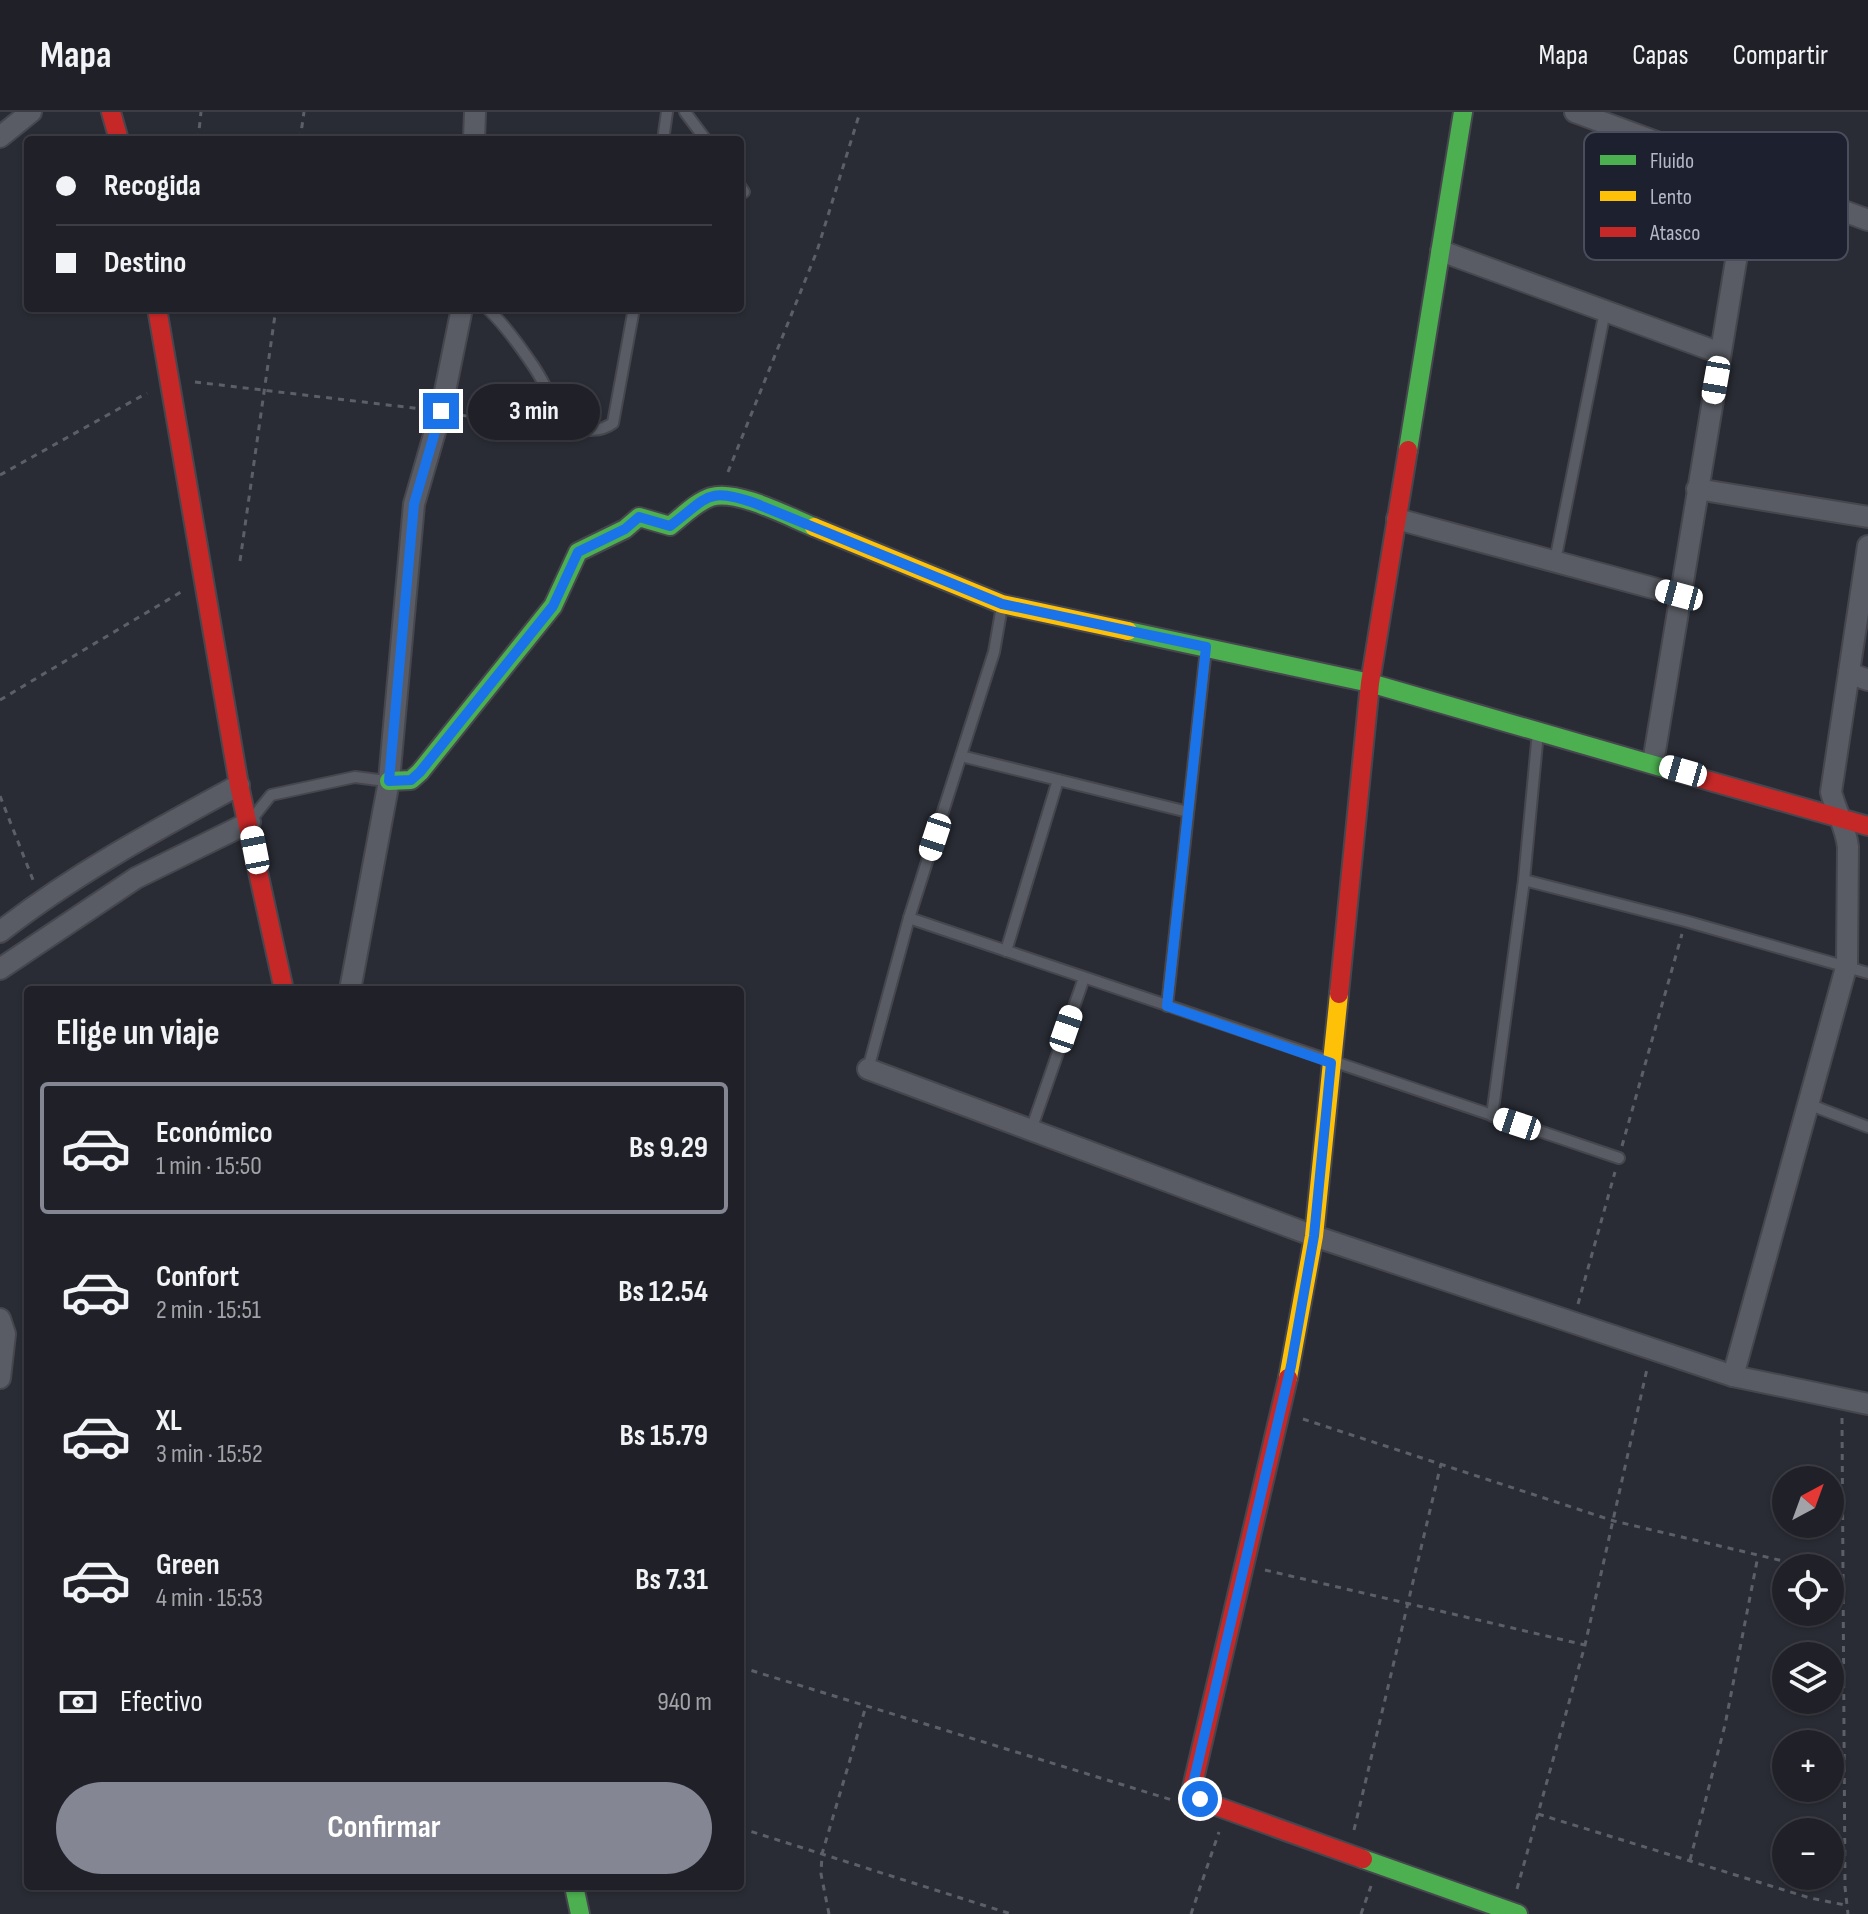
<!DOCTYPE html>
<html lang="es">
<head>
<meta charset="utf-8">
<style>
  body { margin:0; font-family:"Sofia Sans Condensed",sans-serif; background:#2d2e34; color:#f1f3f6; height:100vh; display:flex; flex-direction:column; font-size:30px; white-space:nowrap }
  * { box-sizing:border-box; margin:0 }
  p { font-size:26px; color:#a2a3a8 }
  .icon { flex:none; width:44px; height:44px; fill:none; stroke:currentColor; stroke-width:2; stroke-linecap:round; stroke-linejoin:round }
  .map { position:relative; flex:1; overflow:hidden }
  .panel { position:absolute; left:24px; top:874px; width:720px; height:904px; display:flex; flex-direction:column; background:#202128; border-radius:8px; box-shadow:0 2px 6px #0004,0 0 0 2px #3d3e45 }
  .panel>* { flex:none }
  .guide { position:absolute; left:24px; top:24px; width:720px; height:176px; border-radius:8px; box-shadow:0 2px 6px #0004,0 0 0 2px #3d3e45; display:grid; align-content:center; height:176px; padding:0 32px; background:#202128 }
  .needle { width:52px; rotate:41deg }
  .tools { position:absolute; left:1772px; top:1354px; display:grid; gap:16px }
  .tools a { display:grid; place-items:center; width:72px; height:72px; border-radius:50%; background:#202128; box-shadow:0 2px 6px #0004,0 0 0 2px #3d3e45; font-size:40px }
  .end { position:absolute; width:36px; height:36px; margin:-18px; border:10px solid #1a73e8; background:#fff; box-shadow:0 0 0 4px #fff }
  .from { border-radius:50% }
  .bubble { position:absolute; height:56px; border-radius:28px; background:#202128; box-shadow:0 2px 6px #0004,0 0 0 2px #3d3e45; font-size:26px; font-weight:700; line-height:56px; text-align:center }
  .car { position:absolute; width:24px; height:48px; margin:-24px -12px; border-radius:10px; box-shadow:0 0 6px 2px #0007; background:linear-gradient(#fff 24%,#345 0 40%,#fff 0 76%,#345 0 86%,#fff 0) }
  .guide b { display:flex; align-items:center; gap:28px; height:76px; font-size:30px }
  .guide b+b { border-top:2px solid #3d3e45 }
  .guide i { width:20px; height:20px; background:#f1f3f6 }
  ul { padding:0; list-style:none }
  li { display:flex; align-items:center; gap:24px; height:132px; margin:0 16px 12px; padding:0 16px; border:4px solid transparent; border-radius:8px }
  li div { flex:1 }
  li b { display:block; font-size:30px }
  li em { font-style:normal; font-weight:700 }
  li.active { border-color:#848693 }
  li>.icon { width:72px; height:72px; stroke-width:1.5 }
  h2 { padding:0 32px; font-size:36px; line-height:96px }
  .pay { display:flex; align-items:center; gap:20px; height:88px; padding:0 32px; font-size:30px }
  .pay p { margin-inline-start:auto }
  .button { display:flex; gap:16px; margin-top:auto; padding:16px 32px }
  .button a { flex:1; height:92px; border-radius:48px; background:#848693; color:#fff; font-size:32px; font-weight:700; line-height:92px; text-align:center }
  header { display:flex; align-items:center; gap:48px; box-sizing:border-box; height:112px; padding:0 40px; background:#202128; border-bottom:2px solid #3d3e45 }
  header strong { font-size:38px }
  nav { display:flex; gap:44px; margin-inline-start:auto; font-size:28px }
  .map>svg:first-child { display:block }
</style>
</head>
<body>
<header>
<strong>Mapa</strong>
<nav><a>Mapa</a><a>Capas</a><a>Compartir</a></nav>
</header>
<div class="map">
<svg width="1868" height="1802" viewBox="0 0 1868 1802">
  <rect width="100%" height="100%" fill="#2a2c35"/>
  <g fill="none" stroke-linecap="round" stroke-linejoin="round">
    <defs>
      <g id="lane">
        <path d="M685,0L706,28"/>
        <path d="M663,28L667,0"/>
        <path d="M740,74L744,80"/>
        <path d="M487,196C505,213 520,234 534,255C546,273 555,298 573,312C584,321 602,319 613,311L634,196"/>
        <path d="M1555,449L1605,199"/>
        <path d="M961,644L1188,700"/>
        <path d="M251,708L271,683L355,665L386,669"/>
        <path d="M1524,768L1685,809L1868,861"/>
        <path d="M909,806L1619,1046"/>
        <path d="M1006,839L1058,668"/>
        <path d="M1167,894L1206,537"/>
        <path d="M868,957L909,806L994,540L1002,494"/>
        <path d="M1808,992L1868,1015"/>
        <path d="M1492,1004L1524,768L1538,620"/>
        <path d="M1031,1018L1084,866"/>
      </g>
      <g id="street">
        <path d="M1575,0L1868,108"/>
        <path d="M0,25L31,0"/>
        <path d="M474,28L475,0"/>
        <path d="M1441,139L1720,241"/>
        <path d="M1697,377L1868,405"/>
        <path d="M1397,407L1679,483"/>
        <path d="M1849,561L1868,568"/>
        <path d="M1653,651L1750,64"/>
        <path d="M0,820C74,762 156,718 239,673"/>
        <path d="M0,857L136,766L250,710"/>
        <path d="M350,878L389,669L414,392L441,299L462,196"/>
        <path d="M868,957L1314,1124L1733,1264L1868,1292"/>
        <path d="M0,1207L5,1222L0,1266"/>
        <path d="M1733,1264L1847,852L1848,735C1846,715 1836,700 1831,680L1868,434"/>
      </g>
      <g id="fast">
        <path d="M1408,338L1463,0"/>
        <path d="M1128,519L1370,571L1699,666"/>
        <path d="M389,669L411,668L420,660L553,494L578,440L625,417L639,405L670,414C683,404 696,390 711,385C737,377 789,405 814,415"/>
        <path d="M1363,1747L1518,1802"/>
        <path d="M574,1774L580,1802"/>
      </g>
      <g id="slow">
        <path d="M814,415L1002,492L1128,519"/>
        <path d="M1288,1266L1314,1124L1339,882"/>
      </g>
      <g id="jam">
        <path d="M111,0L119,28"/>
        <path d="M157,196L239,673L284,878"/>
        <path d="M1699,666L1868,714"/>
        <path d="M1339,882L1370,571L1408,338"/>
        <path d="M1288,1266L1192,1676L1205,1690L1363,1747"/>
      </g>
    </defs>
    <use href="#lane" stroke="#46474e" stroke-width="14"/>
    <use href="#street" stroke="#46474e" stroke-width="24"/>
    <use href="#fast" stroke="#46474e" stroke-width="22"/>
    <use href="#slow" stroke="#46474e" stroke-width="22"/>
    <use href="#jam" stroke="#46474e" stroke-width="22"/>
    <g stroke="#5c5f67" stroke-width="3" stroke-dasharray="6 6" stroke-linecap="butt">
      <path d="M198,28L201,0"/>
      <path d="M300,28L304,0"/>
      <path d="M195,270L422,297"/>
      <path d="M461,303L533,317"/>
      <path d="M728,360L817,139L860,0"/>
      <path d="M0,363L147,281"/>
      <path d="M240,449L276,196"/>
      <path d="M0,588L181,480"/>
      <path d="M0,684L35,773"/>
      <path d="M1622,1034L1682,822"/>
      <path d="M1578,1192L1615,1060"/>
      <path d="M1842,1306L1845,1775L1848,1802"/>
      <path d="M1303,1307L1614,1409L1813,1456"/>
      <path d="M1265,1458L1585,1533"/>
      <path d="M1830,1460L1840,1463"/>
      <path d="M740,1555L1172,1688"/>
      <path d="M1538,1702L1810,1786L1845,1793"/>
      <path d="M740,1716L1011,1802"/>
      <path d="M1354,1718L1441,1352"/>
      <path d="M1690,1748L1725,1613L1758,1444"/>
      <path d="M1517,1777L1585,1533L1647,1257"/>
      <path d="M829,1802L821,1762L822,1742L866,1594"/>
      <path d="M1191,1802L1219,1720"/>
      <path d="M1361,1802L1371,1774"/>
    </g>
    <use href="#lane" stroke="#595c64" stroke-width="10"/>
    <use href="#street" stroke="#595c64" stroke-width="20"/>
    <use href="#fast" stroke="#4caf50" stroke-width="18"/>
    <use href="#slow" stroke="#ffc107" stroke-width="18"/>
    <use href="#jam" stroke="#c62828" stroke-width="18"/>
  </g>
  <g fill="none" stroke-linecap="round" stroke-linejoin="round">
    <path stroke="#1a73e8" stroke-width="10" d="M441,299L414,392L389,669L411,668L420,660L553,494L578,440L625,417L639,405L670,414C709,385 706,374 757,392L1002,492L1206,535L1167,894L1331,951L1314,1124L1291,1254L1192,1676L1200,1687"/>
  </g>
  <rect x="1584" y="20" width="264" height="128" rx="12" fill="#1d212f" stroke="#4a4e5c" stroke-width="2"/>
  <rect x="1600" y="43" width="36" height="10" fill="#4caf50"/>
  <rect x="1600" y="79" width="36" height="10" fill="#ffc107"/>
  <rect x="1600" y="115" width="36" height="10" fill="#c62828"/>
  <g font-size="22" fill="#b4b7c6">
    <text x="1650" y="56">Fluido</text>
    <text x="1650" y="92">Lento</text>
    <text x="1650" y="128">Atasco</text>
  </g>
</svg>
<div class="tools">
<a><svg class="needle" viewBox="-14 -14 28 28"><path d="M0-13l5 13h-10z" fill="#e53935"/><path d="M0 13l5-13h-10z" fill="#a2a3a8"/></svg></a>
<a><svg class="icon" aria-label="locate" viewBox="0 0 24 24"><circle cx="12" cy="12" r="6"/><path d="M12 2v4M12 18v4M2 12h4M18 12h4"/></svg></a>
<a><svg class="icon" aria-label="layers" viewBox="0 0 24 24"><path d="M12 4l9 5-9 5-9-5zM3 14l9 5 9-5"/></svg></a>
<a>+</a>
<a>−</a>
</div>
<i class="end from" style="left:1200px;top:1687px"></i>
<i class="end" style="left:441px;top:299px"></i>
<div class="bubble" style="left:468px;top:272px;width:132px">3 min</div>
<i class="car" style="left:1716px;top:268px;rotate:190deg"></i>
<i class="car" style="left:1679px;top:483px;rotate:285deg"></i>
<i class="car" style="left:1683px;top:659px;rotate:286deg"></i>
<i class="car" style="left:935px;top:725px;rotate:198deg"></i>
<i class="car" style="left:255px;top:738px;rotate:349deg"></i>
<i class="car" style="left:1066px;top:917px;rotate:19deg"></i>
<i class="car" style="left:1517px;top:1012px;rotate:288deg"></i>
<div class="guide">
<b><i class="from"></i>Recogida</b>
<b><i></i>Destino</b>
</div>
<section class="panel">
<h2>Elige un viaje</h2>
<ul>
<li class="active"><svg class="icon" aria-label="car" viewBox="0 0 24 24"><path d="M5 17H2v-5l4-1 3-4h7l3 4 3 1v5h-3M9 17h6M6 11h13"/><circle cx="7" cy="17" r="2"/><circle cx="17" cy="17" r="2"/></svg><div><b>Económico</b><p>1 min · 15:50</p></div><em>Bs 9.29</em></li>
<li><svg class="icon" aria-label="car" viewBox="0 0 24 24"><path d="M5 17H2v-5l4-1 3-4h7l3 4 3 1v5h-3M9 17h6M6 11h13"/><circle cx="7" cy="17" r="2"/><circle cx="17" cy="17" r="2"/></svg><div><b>Confort</b><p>2 min · 15:51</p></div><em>Bs 12.54</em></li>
<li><svg class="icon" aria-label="car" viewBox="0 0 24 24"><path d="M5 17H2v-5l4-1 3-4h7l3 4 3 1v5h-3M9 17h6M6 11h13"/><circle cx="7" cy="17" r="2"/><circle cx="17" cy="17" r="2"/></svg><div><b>XL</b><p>3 min · 15:52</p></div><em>Bs 15.79</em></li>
<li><svg class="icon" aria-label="car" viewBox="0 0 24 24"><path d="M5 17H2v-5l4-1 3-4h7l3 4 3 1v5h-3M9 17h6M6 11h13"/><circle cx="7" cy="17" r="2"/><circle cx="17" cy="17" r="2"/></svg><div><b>Green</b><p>4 min · 15:53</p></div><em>Bs 7.31</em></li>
</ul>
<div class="pay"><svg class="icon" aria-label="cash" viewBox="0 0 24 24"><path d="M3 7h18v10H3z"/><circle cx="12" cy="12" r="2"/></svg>Efectivo<p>940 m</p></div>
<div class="button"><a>Confirmar</a></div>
</section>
</div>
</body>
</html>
